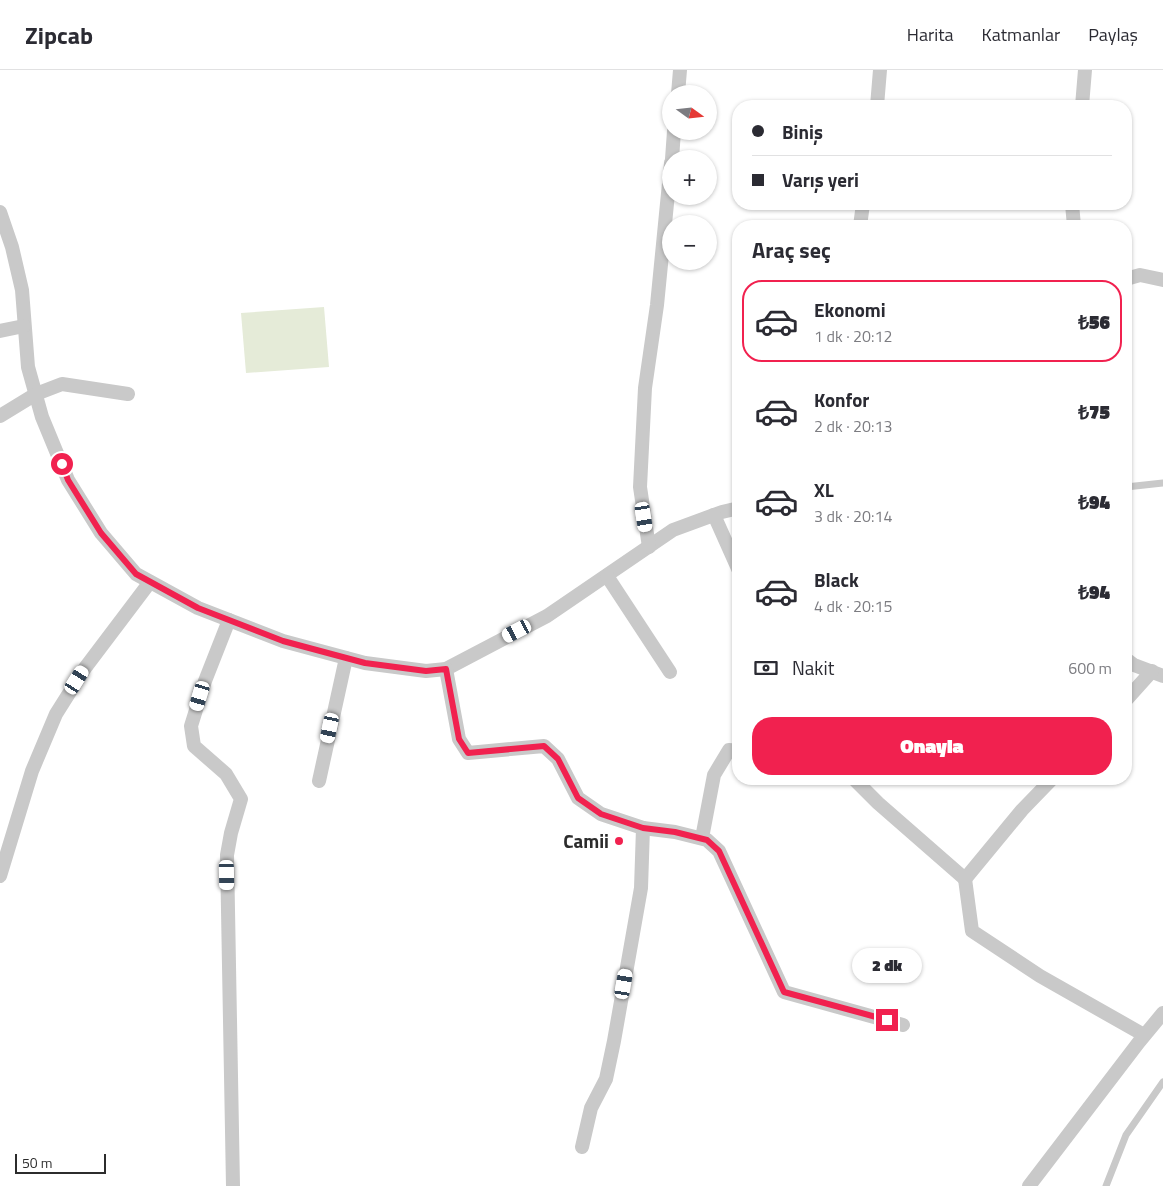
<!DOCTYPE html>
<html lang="tr">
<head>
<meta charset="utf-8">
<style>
  body { margin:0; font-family:"Titillium Web",sans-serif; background:#f2f2f3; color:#2b2b33; height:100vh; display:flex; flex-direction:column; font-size:19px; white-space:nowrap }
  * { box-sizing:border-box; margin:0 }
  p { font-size:16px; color:#7c7c81 }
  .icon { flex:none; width:28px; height:28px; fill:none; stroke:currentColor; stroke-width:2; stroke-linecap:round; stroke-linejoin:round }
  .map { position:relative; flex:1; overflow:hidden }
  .details { position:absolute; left:732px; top:150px; width:400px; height:565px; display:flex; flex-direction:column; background:#fff; border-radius:20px; box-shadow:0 1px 4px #0004 }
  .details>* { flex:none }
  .top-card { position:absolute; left:732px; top:30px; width:400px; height:110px; border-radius:20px; box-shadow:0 1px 4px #0004; display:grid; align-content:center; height:110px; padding:0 20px; background:#fff }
  .needle { width:32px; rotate:105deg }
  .buttons { position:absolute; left:662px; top:15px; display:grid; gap:10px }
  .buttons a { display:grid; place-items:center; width:55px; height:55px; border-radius:50%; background:#fff; box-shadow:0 1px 4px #0004; font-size:25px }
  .scale { position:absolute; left:15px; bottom:12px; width:91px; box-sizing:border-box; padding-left:5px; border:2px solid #2c2c2c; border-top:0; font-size:14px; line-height:18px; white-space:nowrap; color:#2c2c2c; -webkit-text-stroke:4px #fff; paint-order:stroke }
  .end { position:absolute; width:22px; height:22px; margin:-11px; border:6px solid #f1214f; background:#fff; box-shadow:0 0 0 2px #fff }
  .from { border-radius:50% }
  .bubble { position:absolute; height:35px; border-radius:18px; background:#fff; box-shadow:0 1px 4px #0004; font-size:16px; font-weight:800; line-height:35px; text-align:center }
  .car { position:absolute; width:15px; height:30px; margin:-15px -8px; border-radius:6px; box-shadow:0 0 4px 1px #0007; background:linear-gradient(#fff 24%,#345 0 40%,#fff 0 76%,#345 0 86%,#fff 0) }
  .top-card b { display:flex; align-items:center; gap:18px; height:48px; font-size:19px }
  .top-card b+b { border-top:1px solid #e1e1e2 }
  .top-card i { width:12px; height:12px; background:#2b2b33 }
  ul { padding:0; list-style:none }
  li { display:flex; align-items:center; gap:15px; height:82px; margin:0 10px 8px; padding:0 10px; border:2px solid transparent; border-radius:20px }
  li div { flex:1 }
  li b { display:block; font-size:19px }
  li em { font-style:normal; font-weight:800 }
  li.on { border-color:#f1214f }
  li>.icon { width:45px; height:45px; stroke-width:1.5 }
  h2 { padding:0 20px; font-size:22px; line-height:60px }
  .pay { display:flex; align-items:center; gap:12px; height:55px; padding:0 20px; font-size:19px }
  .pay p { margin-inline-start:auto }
  .primary-button { display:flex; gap:10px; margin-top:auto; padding:10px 20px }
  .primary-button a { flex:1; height:58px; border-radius:20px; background:#f1214f; color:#fff; font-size:20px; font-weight:800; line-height:58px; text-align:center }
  header { display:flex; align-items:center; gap:30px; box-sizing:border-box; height:70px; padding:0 25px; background:#fff; border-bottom:1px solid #e1e1e2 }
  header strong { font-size:24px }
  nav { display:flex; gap:28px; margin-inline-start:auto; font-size:18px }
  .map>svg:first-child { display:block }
</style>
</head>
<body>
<header>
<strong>Zipcab</strong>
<nav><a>Harita</a><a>Katmanlar</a><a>Paylaş</a></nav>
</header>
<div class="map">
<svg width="1163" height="1116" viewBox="0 0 1163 1116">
  <rect width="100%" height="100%" fill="#fff"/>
  <path fill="#e5ebd8" d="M324,237L329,297L246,303L241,243Z"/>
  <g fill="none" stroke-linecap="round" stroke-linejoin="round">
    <g stroke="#c9c9c9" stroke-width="7">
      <path d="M1126,417L1163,413"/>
      <path d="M1106,1116L1126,1065L1163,1012"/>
    </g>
    <g stroke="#c9c9c9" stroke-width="14">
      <path d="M678,24L680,0"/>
      <path d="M877,36L880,0"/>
      <path d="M1082,36L1085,0"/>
      <path d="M672,89L674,61"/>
      <path d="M1072,134L1074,156"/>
      <path d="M0,142L12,177L22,220L28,297L42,347L68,410L101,463L136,504L198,538L283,571L365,593L426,601L446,599L547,546L673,460L722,442L739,438"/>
      <path d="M860,156L863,134"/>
      <path d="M1126,209L1140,205L1163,210"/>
      <path d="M0,261L24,256"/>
      <path d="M0,346L36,324L62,314L128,324"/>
      <path d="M714,445L739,501"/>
      <path d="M649,477L640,417L645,318L657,235L671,93"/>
      <path d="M607,506L670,602"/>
      <path d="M229,550L205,611L191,656L194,676L226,704L241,729L231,763L227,785L233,1116"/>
      <path d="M1126,589L1134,595L1163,606"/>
      <path d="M446,599L459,669L468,683L544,676L558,689L578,728L601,744L643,758"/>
      <path d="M1126,630L1152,601"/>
      <path d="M854,709L878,733L965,809L1022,740L1052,709"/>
      <path d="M319,711L346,588"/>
      <path d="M702,768L714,705L729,680L739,681"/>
      <path d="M0,806L32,701L56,644L85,598L150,512"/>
      <path d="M965,809L972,861L1040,906L1144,965"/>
      <path d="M582,1077L591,1038L606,1009L614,971L641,818L643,758L675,762L707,770L719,781L784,922L903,955"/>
      <path d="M1029,1116L1139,972L1163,943"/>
    </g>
  </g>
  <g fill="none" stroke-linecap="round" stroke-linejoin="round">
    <path stroke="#f1214f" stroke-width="6" d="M62,394L68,410L101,463L136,504L198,538L283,571L365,593L426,601L446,599L459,669L468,683L544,676L558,689L578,728L601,744L643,758L675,762L707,770L719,781L784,922L887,950"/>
  </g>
  <circle fill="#f1214f" stroke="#fff" stroke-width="2" cx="619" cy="771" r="5"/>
  <g text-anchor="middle" stroke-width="5" stroke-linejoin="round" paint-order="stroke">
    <g font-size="19" font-weight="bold" fill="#2c2c2c" stroke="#fff" text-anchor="end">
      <text x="609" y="778">Camii</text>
    </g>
  </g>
</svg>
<div class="buttons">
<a><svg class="needle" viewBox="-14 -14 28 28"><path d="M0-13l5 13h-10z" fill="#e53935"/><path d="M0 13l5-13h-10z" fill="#7c7c81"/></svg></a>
<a>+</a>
<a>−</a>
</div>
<div class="scale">50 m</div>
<i class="end from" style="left:62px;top:394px"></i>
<i class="end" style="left:887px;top:950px"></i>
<div class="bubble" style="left:852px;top:878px;width:70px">2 dk</div>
<i class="car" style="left:644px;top:447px;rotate:171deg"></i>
<i class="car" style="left:517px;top:561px;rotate:243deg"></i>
<i class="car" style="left:77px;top:610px;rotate:32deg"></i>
<i class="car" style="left:200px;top:626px;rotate:197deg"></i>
<i class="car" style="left:330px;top:658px;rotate:192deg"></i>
<i class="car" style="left:227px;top:805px;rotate:179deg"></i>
<i class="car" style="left:624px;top:914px;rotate:10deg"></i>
<div class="top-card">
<b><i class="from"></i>Biniş</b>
<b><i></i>Varış yeri</b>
</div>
<section class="details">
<h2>Araç seç</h2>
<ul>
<li class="on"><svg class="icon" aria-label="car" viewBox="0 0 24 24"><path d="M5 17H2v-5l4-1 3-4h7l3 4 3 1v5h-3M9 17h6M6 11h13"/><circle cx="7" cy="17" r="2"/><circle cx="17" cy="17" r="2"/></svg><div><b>Ekonomi</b><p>1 dk · 20:12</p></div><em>₺56</em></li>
<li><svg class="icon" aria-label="car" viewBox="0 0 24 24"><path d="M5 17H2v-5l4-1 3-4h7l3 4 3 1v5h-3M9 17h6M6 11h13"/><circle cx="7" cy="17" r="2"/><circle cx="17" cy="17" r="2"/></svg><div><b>Konfor</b><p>2 dk · 20:13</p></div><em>₺75</em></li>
<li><svg class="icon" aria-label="car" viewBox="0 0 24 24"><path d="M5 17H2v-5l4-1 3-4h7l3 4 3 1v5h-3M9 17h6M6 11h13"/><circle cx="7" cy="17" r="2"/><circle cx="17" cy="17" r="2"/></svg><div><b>XL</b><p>3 dk · 20:14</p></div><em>₺94</em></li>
<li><svg class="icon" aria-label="car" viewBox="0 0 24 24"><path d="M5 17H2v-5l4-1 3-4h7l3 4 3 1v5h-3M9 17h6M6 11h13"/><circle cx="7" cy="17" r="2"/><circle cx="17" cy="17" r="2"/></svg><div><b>Black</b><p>4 dk · 20:15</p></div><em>₺94</em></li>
</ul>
<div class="pay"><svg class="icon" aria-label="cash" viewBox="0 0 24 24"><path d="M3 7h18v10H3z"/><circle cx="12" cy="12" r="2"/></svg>Nakit<p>600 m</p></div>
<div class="primary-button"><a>Onayla</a></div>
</section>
</div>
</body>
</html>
